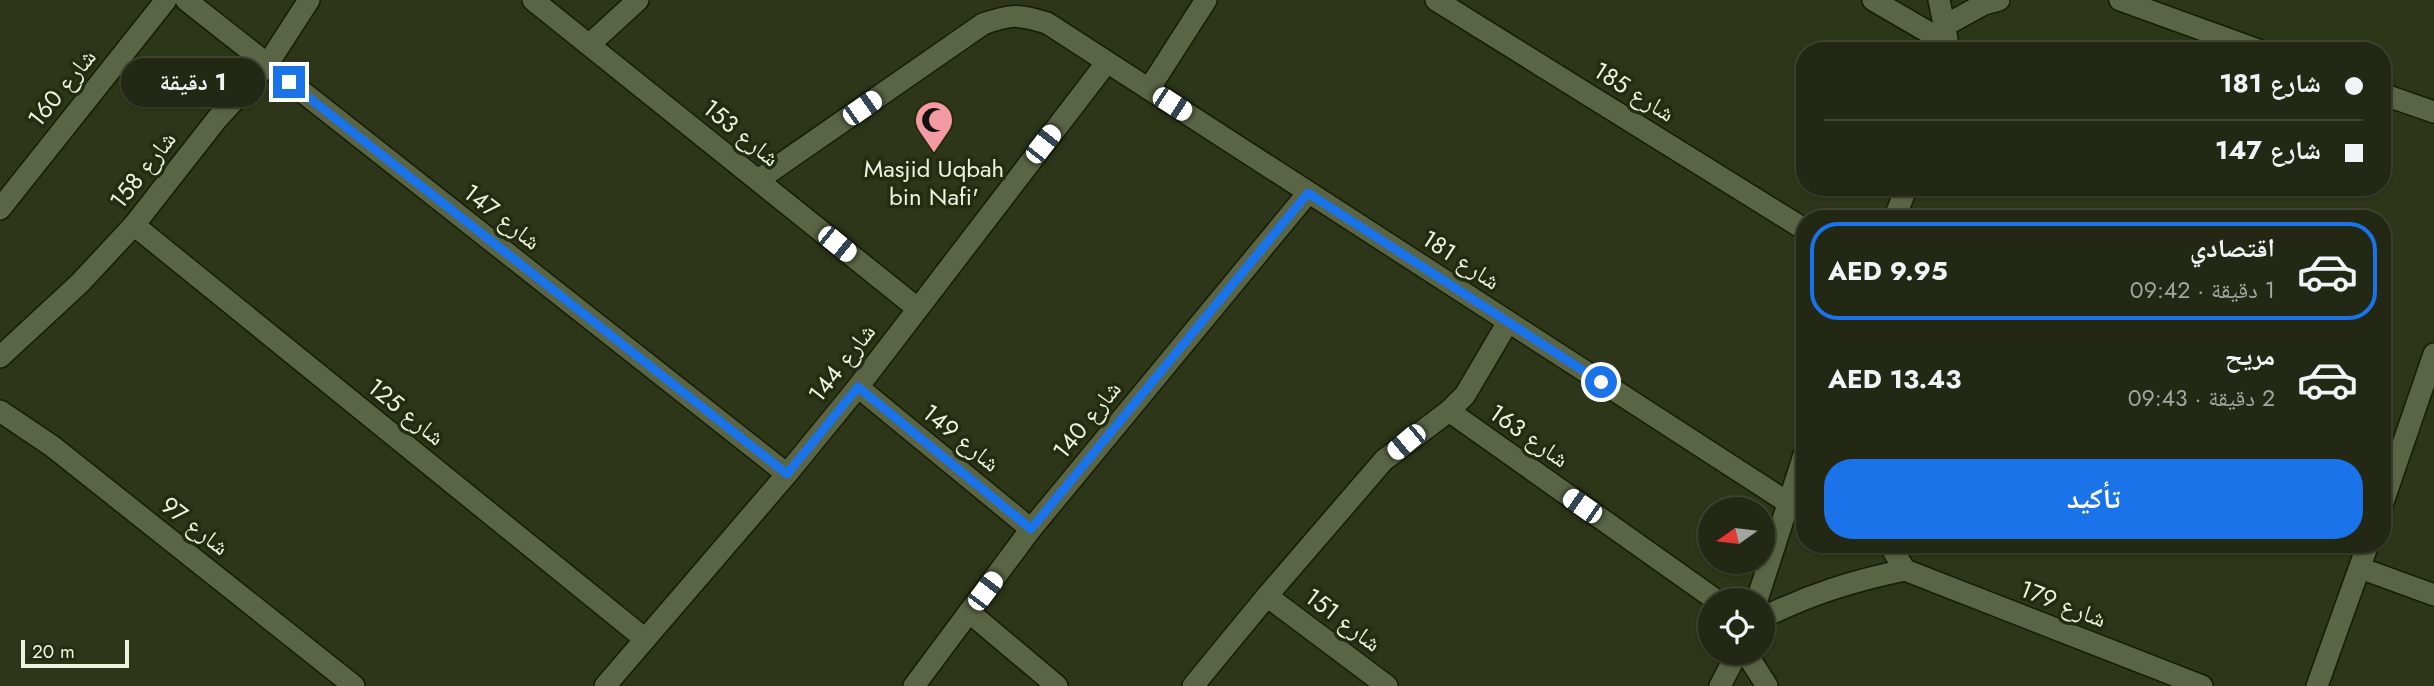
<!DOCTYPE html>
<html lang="ar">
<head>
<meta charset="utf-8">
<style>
  body { margin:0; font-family:Jost,"Noto Naskh Arabic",sans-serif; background:#2a301c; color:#f1f3f6; direction:rtl; height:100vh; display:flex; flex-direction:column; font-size:26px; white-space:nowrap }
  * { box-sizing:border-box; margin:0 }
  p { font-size:23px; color:#a2a6a0 }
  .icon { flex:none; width:38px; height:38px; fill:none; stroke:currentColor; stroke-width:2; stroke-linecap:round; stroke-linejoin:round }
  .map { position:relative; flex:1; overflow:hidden; direction:ltr }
  .drawer { position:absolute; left:1796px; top:210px; width:595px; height:343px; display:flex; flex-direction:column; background:#222813; border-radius:28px; box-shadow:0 2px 5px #0004,0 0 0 2px #3f4433; direction:rtl }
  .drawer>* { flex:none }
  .banner { position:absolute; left:1796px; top:42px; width:595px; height:154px; border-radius:28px; box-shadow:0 2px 5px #0004,0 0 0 2px #3f4433; direction:rtl; display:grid; align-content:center; height:154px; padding:0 28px; background:#222813 }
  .needle { width:46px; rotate:256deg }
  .controls { position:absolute; left:1698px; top:497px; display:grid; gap:14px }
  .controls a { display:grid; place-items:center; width:77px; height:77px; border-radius:50%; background:#222813; box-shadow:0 2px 5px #0004,0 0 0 2px #3f4433; font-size:35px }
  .scale { position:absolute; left:21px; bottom:18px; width:108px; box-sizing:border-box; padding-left:7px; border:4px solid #ecf3e1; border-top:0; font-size:19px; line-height:24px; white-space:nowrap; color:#ecf3e1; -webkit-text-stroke:5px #232c0f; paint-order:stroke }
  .end { position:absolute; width:32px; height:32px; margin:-16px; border:9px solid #1a73e8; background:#fff; box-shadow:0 0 0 4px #fff }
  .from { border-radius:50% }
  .bubble { position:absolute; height:49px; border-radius:24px; background:#222813; box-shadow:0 2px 5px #0004,0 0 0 2px #3f4433; font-size:23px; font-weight:700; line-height:49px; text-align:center; direction:rtl }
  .car { position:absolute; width:21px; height:42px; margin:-21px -10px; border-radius:9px; box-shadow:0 0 5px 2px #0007; background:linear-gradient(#fff 24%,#345 0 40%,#fff 0 76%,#345 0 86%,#fff 0) }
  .banner b { display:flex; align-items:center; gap:24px; height:66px; font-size:26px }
  .banner b+b { border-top:2px solid #3f4433 }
  .banner i { width:18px; height:18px; background:#f1f3f6 }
  ul { padding:12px 0 0; list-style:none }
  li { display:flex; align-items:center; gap:21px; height:98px; margin:0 14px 10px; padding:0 14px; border:4px solid transparent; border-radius:28px }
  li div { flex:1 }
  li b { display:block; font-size:26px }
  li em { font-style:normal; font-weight:700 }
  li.selected { border-color:#1a73e8 }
  li>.icon { width:63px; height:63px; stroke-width:1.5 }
  .action { display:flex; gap:14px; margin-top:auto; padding:14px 28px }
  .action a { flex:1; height:80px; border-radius:28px; background:#1a73e8; color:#fff; font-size:28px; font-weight:700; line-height:80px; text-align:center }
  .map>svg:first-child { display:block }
</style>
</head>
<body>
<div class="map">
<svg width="2434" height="686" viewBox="0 0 2434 686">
  <rect width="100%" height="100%" fill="#2d3619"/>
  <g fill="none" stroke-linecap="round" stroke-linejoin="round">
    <defs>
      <g id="minor">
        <path d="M186,0L787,474"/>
        <path d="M533,0L917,308"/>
        <path d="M1436,0L1804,229"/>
        <path d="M1873,0L1947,43"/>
        <path d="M1939,0L1947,39"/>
        <path d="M2120,0L2261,51"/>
        <path d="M1944,26L1984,4L1999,0"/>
        <path d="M589,45L638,0"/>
        <path d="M1149,89L1206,0"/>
        <path d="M2382,94L2434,112"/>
        <path d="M758,180L983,24C1011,14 1019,14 1047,23L1787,502"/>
        <path d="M0,209L166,0"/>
        <path d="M1894,219L1907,187"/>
        <path d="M134,225L645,639"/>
        <path d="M0,357L80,283L134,225L217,119L267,65L309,0"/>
        <path d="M858,387L1031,529"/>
        <path d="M0,411L52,446L354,686"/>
        <path d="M1449,411L1716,600"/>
        <path d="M2382,505L2434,354"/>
        <path d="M1889,544L1905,570"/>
        <path d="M2360,568L2434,595"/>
        <path d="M1905,570L2202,686"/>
        <path d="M1267,596L1387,686"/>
        <path d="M1757,600L1804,455"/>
        <path d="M969,612L1057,686"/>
        <path d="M1762,618C1811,594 1852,581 1905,570"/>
        <path d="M1746,653L1767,686"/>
        <path d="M605,686L787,474L858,387L1107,62"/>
        <path d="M914,686L1031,529L1308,193"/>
        <path d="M1193,686L1267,596L1384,460L1449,411L1465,395L1508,322"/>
        <path d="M1720,686L1737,653"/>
        <path d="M2317,686L2368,544"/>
      </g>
    </defs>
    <use href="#minor" stroke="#151d02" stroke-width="24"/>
    <use href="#minor" stroke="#5a6546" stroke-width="21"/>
  </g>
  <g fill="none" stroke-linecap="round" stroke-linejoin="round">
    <path stroke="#1a73e8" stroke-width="9" d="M289,82L787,474L858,387L1031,529L1308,193L1601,382"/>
  </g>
  <defs>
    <symbol id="mosque-pin" viewBox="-11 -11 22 30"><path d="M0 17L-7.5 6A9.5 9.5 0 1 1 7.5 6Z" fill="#f49aa2" stroke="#232c0f"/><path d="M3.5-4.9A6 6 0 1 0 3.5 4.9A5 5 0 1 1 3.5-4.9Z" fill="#111"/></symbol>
  </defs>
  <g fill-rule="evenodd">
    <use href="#mosque-pin" x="912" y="98" width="44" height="60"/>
  </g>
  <g text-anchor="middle" stroke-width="7" stroke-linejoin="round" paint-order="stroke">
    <g font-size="24" fill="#ecf3e1" stroke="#232c0f">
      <text transform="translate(62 88) rotate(-51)" y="8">شارع 160</text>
      <text transform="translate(1634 92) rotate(32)" y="8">شارع 185</text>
      <text transform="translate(741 133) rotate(39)" y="8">شارع 153</text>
      <text transform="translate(143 170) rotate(-52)" y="8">شارع 158</text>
      <text transform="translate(502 217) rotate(38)" y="8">شارع 147</text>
      <text transform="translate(1461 260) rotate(33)" y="8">شارع 181</text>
      <text transform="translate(842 363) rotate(-52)" y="8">شارع 144</text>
      <text transform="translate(406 412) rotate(39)" y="8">شارع 125</text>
      <text transform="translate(1087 420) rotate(-51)" y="8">شارع 140</text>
      <text transform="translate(1529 436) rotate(35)" y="8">شارع 163</text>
      <text transform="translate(961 438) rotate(39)" y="8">شارع 149</text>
      <text transform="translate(195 526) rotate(38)" y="8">شارع 97</text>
      <text transform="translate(2063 604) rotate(21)" y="8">شارع 179</text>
      <text transform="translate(1343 620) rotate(37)" y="8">شارع 151</text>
    </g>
    <g font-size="24" fill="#ecf3e1" stroke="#232c0f">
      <text x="934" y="177">Masjid Uqbah<tspan x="934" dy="28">bin Nafi'</tspan></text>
    </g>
  </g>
</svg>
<div class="controls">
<a><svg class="needle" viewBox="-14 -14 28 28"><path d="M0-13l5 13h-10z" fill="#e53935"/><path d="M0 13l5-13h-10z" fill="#a2a6a0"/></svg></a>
<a><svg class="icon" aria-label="locate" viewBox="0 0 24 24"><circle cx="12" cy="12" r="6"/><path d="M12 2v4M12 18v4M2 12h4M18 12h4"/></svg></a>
</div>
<div class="scale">20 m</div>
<i class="end from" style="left:1601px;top:382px"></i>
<i class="end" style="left:289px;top:82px"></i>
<div class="bubble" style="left:121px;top:58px;width:144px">1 دقيقة</div>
<i class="car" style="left:1172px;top:104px;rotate:123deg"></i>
<i class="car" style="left:862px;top:108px;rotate:55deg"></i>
<i class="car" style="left:1043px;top:144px;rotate:38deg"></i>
<i class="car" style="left:837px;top:244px;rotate:129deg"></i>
<i class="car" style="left:1406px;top:442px;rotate:230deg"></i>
<i class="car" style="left:1582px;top:506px;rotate:305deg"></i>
<i class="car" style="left:985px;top:591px;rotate:37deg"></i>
<div class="banner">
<b><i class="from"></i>شارع 181</b>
<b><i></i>شارع 147</b>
</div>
<section class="drawer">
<ul>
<li class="selected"><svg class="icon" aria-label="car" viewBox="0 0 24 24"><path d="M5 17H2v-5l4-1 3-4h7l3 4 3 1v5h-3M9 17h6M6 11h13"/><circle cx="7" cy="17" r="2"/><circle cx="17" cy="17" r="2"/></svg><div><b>اقتصادي</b><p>1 دقيقة · 09:42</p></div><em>AED 9.95</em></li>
<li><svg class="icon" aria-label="car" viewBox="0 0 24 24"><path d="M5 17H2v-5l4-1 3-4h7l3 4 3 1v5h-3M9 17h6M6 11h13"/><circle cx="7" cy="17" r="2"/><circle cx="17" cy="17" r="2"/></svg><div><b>مريح</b><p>2 دقيقة · 09:43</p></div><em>AED 13.43</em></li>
</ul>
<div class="action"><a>تأكيد</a></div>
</section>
</div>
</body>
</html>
